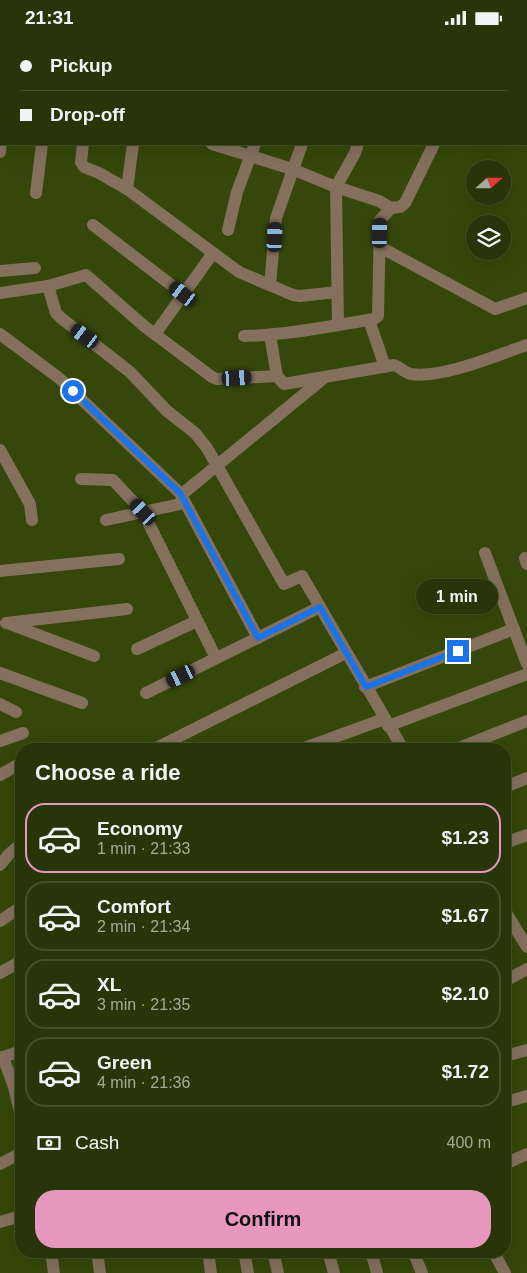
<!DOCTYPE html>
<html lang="en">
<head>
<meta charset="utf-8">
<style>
  body { margin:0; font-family:Helvetica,sans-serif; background:#344016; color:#f1f3f6; height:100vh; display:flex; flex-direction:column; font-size:19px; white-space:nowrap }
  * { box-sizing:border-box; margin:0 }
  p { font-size:16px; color:#a5ab9c }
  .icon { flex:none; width:28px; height:28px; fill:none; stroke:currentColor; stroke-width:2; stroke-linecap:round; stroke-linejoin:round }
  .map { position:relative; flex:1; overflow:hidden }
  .panel { position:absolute; left:15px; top:708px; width:496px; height:515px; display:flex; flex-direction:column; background:#283508; border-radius:20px; box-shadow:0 5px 20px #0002,0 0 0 1px #445029 }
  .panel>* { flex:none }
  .top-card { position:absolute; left:0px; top:0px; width:528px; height:110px; box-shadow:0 5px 20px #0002,0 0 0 1px #445029; display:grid; align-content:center; height:110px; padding:0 20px; background:#283508 }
  .needle { width:32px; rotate:69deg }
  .tools { position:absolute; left:466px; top:125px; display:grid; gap:10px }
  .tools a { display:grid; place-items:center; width:45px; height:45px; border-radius:50%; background:#283508; box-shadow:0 5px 20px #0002,0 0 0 1px #445029; font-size:25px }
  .end { position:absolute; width:22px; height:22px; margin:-11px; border:6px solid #1a73e8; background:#fff; box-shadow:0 0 0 2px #fff }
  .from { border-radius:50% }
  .bubble { position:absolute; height:35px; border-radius:18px; background:#283508; box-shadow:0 5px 20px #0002,0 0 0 1px #445029; font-size:16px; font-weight:800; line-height:35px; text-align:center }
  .car { position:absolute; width:15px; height:30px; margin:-15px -8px; border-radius:6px; box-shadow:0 0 4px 1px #0007; background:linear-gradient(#222 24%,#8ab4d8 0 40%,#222 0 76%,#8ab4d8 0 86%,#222 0) }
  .top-card b { display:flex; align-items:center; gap:18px; height:48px; font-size:19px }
  .top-card b+b { border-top:1px solid #445029 }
  .top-card i { width:12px; height:12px; background:#f1f3f6 }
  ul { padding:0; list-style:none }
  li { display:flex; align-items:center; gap:15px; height:70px; margin:0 10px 8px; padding:0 10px; border:2px solid #445029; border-radius:20px }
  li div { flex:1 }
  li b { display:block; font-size:19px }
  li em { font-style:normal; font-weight:800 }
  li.selected { border-color:#e797bd }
  li>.icon { width:45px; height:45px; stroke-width:1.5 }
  h2 { padding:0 20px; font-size:22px; line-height:60px }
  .pay { display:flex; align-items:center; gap:12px; height:55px; padding:0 20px; font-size:19px }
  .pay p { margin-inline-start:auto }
  .primary-button { display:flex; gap:10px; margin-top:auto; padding:10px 20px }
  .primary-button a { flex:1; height:58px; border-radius:20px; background:#e797bd; color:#111; font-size:20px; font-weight:800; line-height:58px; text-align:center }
  .status { display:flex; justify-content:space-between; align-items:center; height:35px; padding:0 25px; background:#283508; direction:ltr }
  .status svg { height:14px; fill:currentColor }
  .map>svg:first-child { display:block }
</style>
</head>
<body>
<div class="status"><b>21:31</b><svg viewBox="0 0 49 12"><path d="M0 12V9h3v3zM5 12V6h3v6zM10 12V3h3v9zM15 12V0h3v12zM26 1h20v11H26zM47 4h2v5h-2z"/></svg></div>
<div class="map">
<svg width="527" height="1238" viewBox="0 0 527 1238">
  <rect width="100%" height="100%" fill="#35470a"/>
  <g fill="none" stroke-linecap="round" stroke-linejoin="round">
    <g stroke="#84705d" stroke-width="12">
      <path d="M231,0V1"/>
      <path d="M376,0V1"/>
      <path d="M500,0V1"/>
      <path d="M13,1V0"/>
      <path d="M54,1V0"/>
      <path d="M96,1L97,0"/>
      <path d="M148,1L149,0"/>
      <path d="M274,1V0"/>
      <path d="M0,88H1"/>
      <path d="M83,109L81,127L84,132L99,138L127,154L239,237L293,260L300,261L337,257"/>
      <path d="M212,109L292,134L336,152L379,166L391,173"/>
      <path d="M0,117L1,107"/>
      <path d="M127,154L133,109"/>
      <path d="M36,158L42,109"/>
      <path d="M93,190L183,259"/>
      <path d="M228,195L237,157L255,109"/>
      <path d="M380,212L495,274L527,263"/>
      <path d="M0,236L35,233"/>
      <path d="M270,250L276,183L302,109"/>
      <path d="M48,251L56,278L61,283L130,337L167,376L195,398L207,413L284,549L302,541L403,714"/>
      <path d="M0,258L48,251L86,240L144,291L212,342L217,344L277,341"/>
      <path d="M369,285L385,332"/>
      <path d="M338,290L336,152L355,118L358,109"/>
      <path d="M0,299L59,343L180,458L258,603"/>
      <path d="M155,299L213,218"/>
      <path d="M270,300L277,341L284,349L394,330C401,332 404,338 411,339C442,344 497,320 527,310"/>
      <path d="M244,301C288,300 331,291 374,284L378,281L380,185L391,173L400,172L405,168L434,109"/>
      <path d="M0,415L30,469L32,485"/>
      <path d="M81,444L113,445L143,477L216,623"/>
      <path d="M181,460L325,342"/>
      <path d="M106,485L185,468"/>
      <path d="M485,518L527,629"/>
      <path d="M525,523L527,529"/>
      <path d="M0,536L119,524"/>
      <path d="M6,588L127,574"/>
      <path d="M7,588L94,621"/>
      <path d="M137,614L197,586"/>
      <path d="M0,638L82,668"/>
      <path d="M365,652L514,594"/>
      <path d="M146,658L320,572"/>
      <path d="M0,669L16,677"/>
      <path d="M388,691L527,639"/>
      <path d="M0,706L23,698"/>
      <path d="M154,714L346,618"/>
      <path d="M302,714L384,684"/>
      <path d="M456,714L527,686"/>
      <path d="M0,740L21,728"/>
      <path d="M505,752L527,743"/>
      <path d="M505,808L527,800"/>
      <path d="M0,830L9,819L21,809"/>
      <path d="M505,876L527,912"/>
      <path d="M0,886L21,872"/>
      <path d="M0,938L21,926"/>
      <path d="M505,946L527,934"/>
      <path d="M505,1021L527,1015"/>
      <path d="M3,1022L14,1052L21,1081"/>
      <path d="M0,1023L21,1016"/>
      <path d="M505,1067L527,1061"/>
      <path d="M0,1129L21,1118"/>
      <path d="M505,1129L527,1119"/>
      <path d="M0,1187L21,1181"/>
      <path d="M51,1216L54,1238"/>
      <path d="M97,1216L100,1238"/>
      <path d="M208,1216L211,1238"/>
      <path d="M244,1216L248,1238"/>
      <path d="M273,1216L278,1238"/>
      <path d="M328,1216L334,1238"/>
      <path d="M371,1216L377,1238"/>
      <path d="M413,1216L422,1238"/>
      <path d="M493,1216L505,1238"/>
    </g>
  </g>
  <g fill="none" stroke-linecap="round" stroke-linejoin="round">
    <path stroke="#1a73e8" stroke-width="6" d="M73,356L180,458L258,603L320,572L366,652L458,616"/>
  </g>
</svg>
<div class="tools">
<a><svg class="needle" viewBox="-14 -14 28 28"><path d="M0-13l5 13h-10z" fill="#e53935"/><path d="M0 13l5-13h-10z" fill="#a5ab9c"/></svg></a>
<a><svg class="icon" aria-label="layers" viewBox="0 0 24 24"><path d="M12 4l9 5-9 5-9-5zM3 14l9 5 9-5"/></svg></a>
</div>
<i class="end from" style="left:73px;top:356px"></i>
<i class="end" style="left:458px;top:616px"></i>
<div class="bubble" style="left:416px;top:544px;width:82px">1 min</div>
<i class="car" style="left:380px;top:198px;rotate:1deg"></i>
<i class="car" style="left:275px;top:202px;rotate:3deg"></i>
<i class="car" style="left:183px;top:259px;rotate:308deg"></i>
<i class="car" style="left:85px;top:301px;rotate:306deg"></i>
<i class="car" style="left:237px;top:343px;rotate:87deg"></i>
<i class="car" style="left:143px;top:477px;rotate:317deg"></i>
<i class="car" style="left:181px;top:641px;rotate:244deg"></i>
<div class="top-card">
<b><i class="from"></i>Pickup</b>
<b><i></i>Drop-off</b>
</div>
<section class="panel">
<h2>Choose a ride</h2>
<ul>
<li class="selected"><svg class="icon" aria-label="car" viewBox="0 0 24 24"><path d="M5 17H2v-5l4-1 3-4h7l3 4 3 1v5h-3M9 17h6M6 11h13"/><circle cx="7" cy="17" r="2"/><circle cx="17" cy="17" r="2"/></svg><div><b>Economy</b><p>1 min · 21:33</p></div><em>$1.23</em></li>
<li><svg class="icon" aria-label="car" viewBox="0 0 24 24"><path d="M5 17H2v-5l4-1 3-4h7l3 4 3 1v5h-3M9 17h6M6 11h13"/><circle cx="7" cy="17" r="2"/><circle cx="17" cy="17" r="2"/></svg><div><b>Comfort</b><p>2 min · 21:34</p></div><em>$1.67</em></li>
<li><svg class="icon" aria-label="car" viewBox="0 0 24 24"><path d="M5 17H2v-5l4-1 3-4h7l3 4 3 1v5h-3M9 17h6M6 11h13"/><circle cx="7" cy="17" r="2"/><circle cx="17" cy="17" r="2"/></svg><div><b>XL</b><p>3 min · 21:35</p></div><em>$2.10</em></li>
<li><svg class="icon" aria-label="car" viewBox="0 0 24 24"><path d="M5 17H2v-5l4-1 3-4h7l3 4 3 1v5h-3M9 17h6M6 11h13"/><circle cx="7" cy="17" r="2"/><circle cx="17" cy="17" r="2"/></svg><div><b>Green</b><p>4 min · 21:36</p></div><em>$1.72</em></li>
</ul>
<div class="pay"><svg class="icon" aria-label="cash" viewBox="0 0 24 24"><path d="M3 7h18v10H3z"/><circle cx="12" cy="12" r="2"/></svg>Cash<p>400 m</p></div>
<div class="primary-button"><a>Confirm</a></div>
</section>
</div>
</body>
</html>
